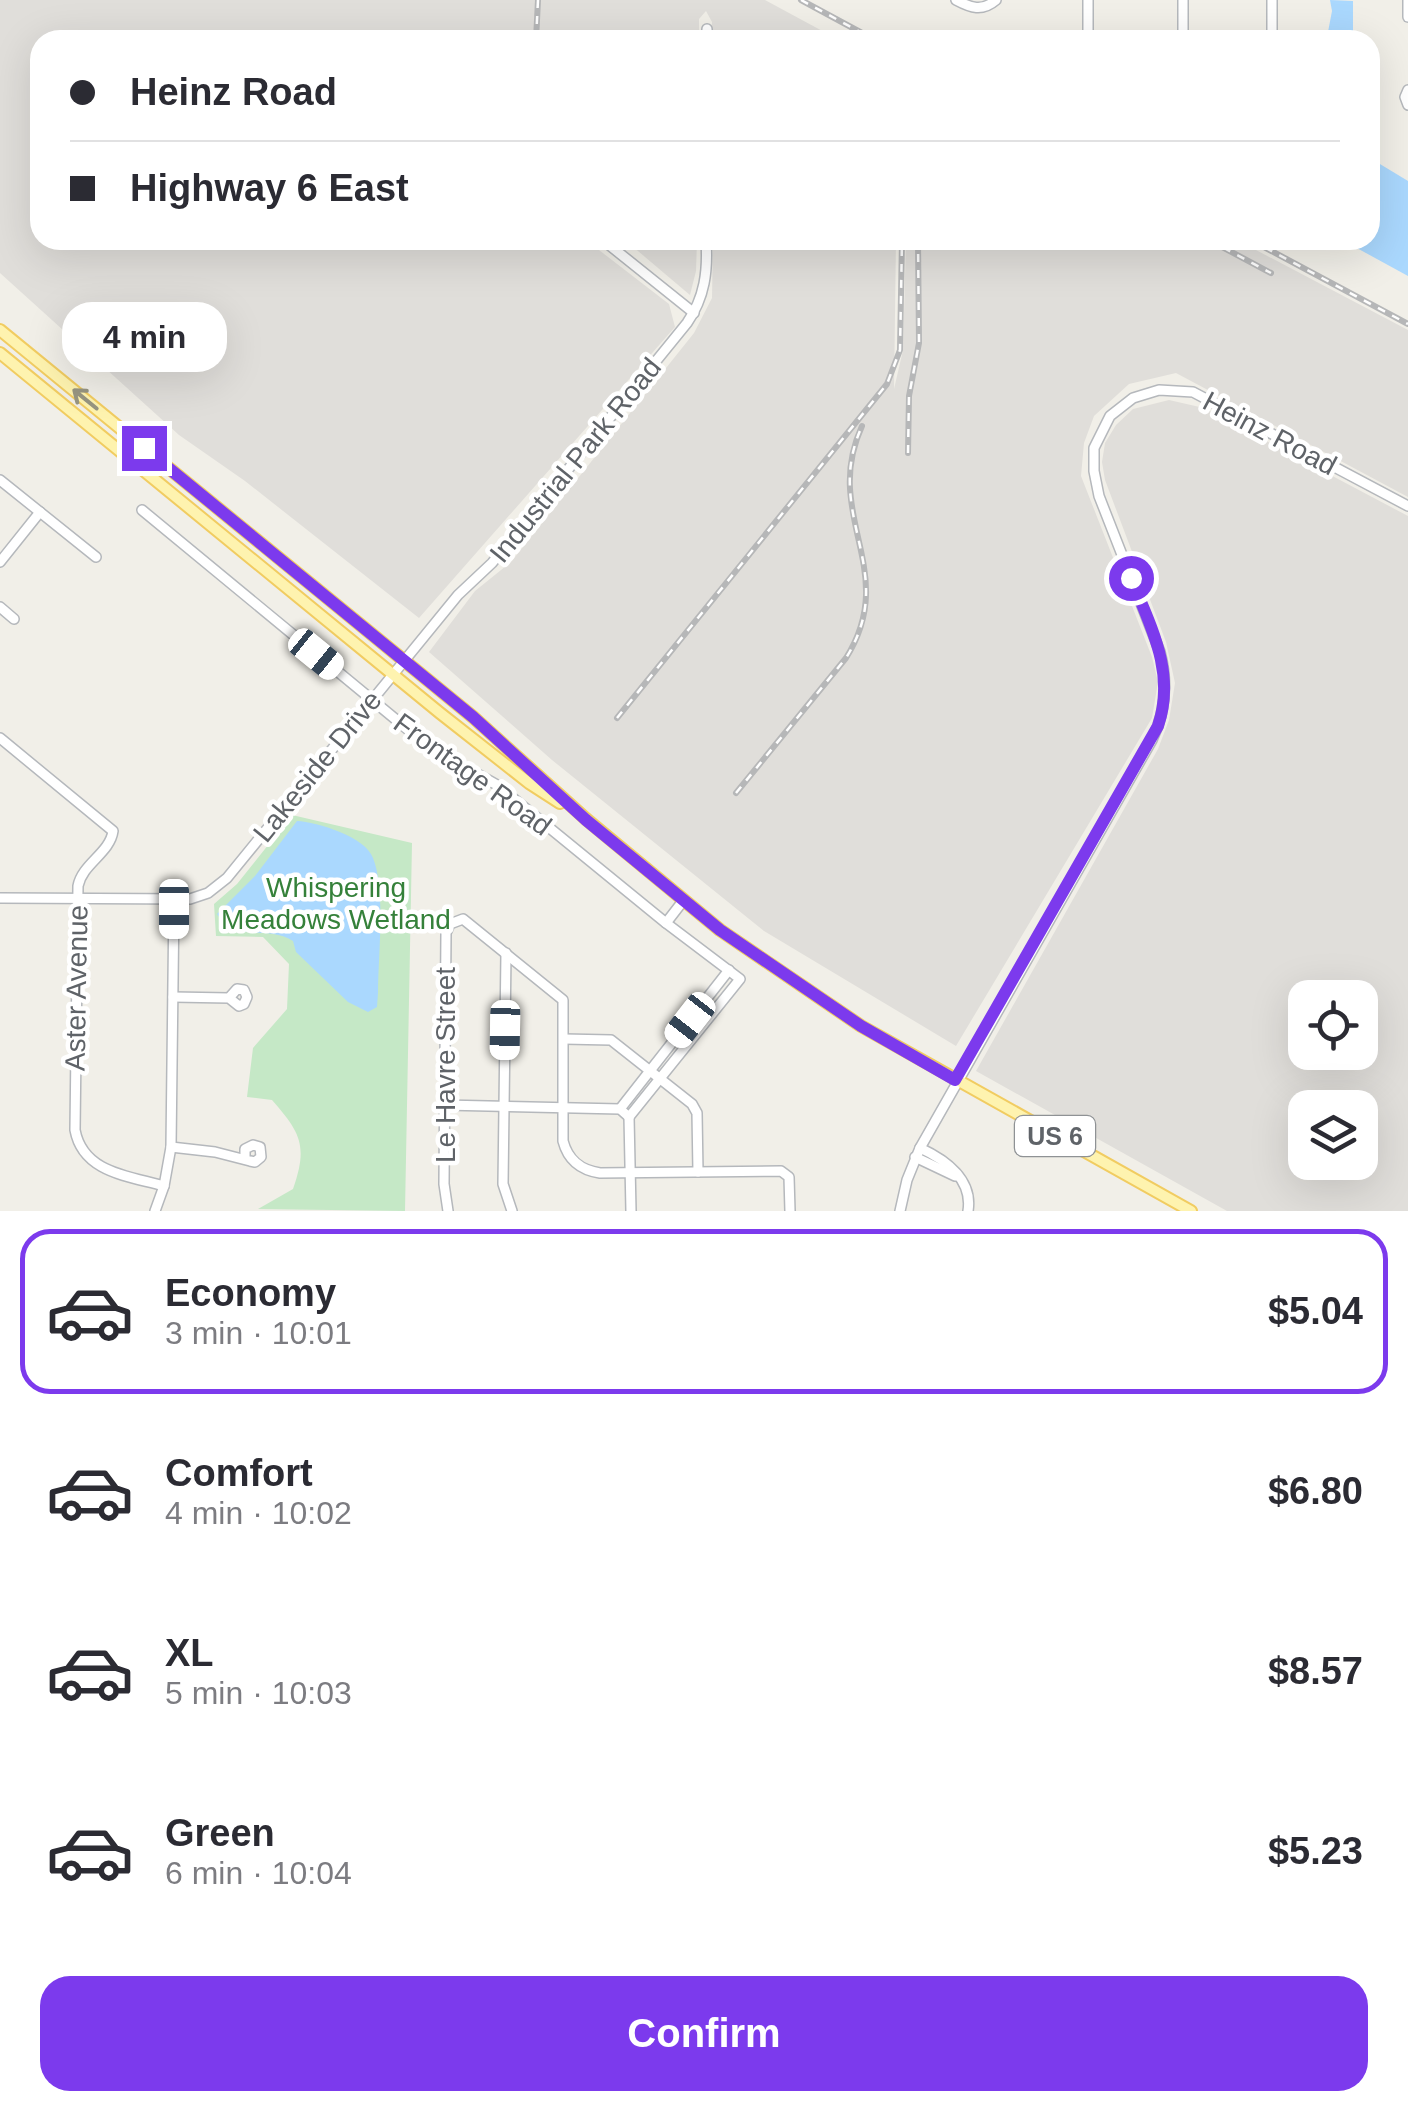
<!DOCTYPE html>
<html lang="en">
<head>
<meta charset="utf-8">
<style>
  body { margin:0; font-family:Helvetica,sans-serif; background:#f2f2f3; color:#2b2b33; height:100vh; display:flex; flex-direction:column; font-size:38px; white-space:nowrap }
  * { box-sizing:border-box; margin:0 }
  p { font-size:32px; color:#7c7c81 }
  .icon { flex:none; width:55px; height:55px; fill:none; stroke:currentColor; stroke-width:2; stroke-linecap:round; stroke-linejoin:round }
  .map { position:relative; height:1211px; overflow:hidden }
  .sheet { display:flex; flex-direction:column; background:#fff; flex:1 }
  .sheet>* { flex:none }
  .guide { position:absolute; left:30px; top:30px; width:1350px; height:220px; border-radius:30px; box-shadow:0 10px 40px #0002; display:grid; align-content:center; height:220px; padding:0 40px; background:#fff }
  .fabs { position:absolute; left:1288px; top:980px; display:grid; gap:20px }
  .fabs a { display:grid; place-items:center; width:90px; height:90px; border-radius:20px; background:#fff; box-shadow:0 10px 40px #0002; font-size:50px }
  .end { position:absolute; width:45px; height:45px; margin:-22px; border:12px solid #7c3aed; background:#fff; box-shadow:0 0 0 5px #fff }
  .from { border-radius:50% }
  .bubble { position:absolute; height:70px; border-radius:30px; background:#fff; box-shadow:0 10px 40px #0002; font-size:32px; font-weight:800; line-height:70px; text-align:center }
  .car { position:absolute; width:30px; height:60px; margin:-30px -15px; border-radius:12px; box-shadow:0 0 8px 2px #0007; background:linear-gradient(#fff 24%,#345 0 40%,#fff 0 76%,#345 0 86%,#fff 0) }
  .guide b { display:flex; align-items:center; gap:35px; height:95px; font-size:38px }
  .guide b+b { border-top:2px solid #e1e1e2 }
  .guide i { width:25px; height:25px; background:#2b2b33 }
  ul { padding:18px 0 0; list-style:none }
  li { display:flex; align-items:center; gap:30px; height:165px; margin:0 20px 15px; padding:0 20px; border:5px solid transparent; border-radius:30px }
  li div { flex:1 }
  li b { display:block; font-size:38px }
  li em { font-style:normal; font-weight:800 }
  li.selected { border-color:#7c3aed }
  li>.icon { width:90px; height:90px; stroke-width:1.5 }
  .cta { display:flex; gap:20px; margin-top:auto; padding:20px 40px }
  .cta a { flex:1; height:115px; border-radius:30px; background:#7c3aed; color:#fff; font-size:40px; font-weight:800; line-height:115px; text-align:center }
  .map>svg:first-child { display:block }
</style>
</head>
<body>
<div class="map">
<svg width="1408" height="1211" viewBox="0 0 1408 1211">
  <rect width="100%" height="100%" fill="#f1efe8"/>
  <g fill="#e0deda" fill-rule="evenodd">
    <path d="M0,0H765L839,40H712V22L706,11L699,19V40H40V240H586L669,304L675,327L419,618L245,481L179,435L0,273Z"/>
    <path d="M625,240H697L696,271L690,295Z"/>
    <path d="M713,240H896L894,389L903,350L906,240H1237L1408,330V497L1176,373L1129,384L1094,416L1084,443L1081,476L1152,657L1158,682L1152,718L956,1046L764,931L552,760L429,652L475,591L511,562L694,333L712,298Z"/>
    <path d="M1169,400L1204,408L1408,516V1211H1227L976,1071L1158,749L1169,720L1175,683L1166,642L1105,480L1102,462L1105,443L1116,425L1133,409ZM1305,998H1360V1052H1305ZM1305,1108H1360V1162H1305Z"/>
  </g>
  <path fill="#c5e8c6" d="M292,815L412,843L405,1211L258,1209L293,1189C308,1146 301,1133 272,1100L247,1097L253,1048L287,1009L289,964L263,937L216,936L214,904L237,884Z"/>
  <g fill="#aad8fe">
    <path d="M1330,0L1353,1V31L1348,40H1335L1328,32L1332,11Z"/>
    <path d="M1370,158L1408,181V276L1344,241L1370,240Z"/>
    <path d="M297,821C317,822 366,837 373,858C386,890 378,956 378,993L377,1007L368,1012L348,1002L296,952L293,941C266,924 238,944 217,914L255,876Z"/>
  </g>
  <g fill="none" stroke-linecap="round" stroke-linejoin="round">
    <defs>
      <g id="minor">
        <path d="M956,0C971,8 982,12 996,0"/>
        <path d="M1183,0V40"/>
        <path d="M1272,0V40"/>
        <path d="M1408,0V17"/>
        <path d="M707,40V29"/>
        <path d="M1088,40V0"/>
        <path d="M1408,90L1405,97L1408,105"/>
        <path d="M603,240L694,313"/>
        <path d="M0,480L96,557"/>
        <path d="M142,510L428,746L497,785L666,923L740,979L629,1117"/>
        <path d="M0,562L40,512"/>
        <path d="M0,607L14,619"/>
        <path d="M0,738L113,831C110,853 82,864 78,886L75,1130C83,1173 129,1176 164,1186"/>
        <path d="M0,898L190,899L208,893L227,878L458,595L492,563L687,323C705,297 708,271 706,240"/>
        <path d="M666,923L683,901"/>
        <path d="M506,953L503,1184L512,1211"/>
        <path d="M173,997L229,998L239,1006L244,1004L247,997L244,990L237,989L229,998"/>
        <path d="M564,1039L611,1040L692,1104L697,1113L698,1172"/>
        <path d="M444,1105L620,1109L629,1117"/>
        <path d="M620,1109L729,970"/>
        <path d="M629,1117L631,1211"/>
        <path d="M171,1147L215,1152L250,1161L255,1162L261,1157L260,1147L253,1145L245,1149V1159"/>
        <path d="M920,1148C946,1160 973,1180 968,1211"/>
        <path d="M915,1157L955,1176"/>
        <path d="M155,1211L164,1186L171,1147L174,899"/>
        <path d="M448,1211L444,1184L446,933L450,924L463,919L563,1000V1141C568,1160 580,1170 600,1173L781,1171L789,1177L790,1211"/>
        <path d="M900,1211L907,1180L920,1148L1152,740C1166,711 1168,683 1160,652L1099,496L1094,471V448L1110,416L1133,398L1159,390L1193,392L1408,506"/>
      </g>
      <g id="major">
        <path d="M0,330L473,717L586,819L720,930L861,1026L1191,1211"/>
        <path d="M0,353L440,713L529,783L560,803"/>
      </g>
    </defs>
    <use href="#minor" stroke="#b5b8bc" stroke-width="12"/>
    <use href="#major" stroke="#f1cc61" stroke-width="14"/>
    <use href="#minor" stroke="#fff" stroke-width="9"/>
    <use href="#major" stroke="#fef3af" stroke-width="10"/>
    <defs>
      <g id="rail">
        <path d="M801,0L875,40"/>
        <path d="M536,40L538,0"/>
        <path d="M1209,240L1271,273"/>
        <path d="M1251,240L1408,324"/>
        <path d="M908,453L909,396L919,343L918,240"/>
        <path d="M617,718L887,384L900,350L902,240"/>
        <path d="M736,793L846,658C901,570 821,516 862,426"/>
      </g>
    </defs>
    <use href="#rail" stroke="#b6b7b8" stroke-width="6"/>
    <use href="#rail" stroke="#fff" stroke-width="2.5" stroke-dasharray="8" stroke-linecap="butt"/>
  </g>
  <defs><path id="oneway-shaft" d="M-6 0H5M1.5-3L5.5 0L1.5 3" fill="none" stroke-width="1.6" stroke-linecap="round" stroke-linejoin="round" transform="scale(2.5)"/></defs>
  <use stroke="#979581" href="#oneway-shaft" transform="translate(85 399) rotate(-141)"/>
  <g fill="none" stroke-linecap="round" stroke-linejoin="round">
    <path stroke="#7c3aed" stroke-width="12" d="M144,448L473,717L586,820L720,930L861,1026L955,1080L1158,726C1176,673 1151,627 1131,578"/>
  </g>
  <g text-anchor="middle" stroke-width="9" stroke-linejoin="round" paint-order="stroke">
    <rect fill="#fff" stroke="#8f9295" stroke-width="2.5" x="1015" y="1116" width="80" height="40" rx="8"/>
    <g font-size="25" font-weight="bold" fill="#5f6368">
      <text x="1055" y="1145">US 6</text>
    </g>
    <g font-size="28" fill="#5f6368" stroke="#fff">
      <text transform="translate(1270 433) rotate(28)" y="10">Heinz Road</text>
      <text transform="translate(575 460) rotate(-51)" y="10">Industrial Park Road</text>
      <text transform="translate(317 766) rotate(-51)" y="10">Lakeside Drive</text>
      <text transform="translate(473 774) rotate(36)" y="10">Frontage Road</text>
      <text transform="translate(76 988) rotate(-89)" y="10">Aster Avenue</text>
      <text transform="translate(445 1065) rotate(-90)" y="10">Le Havre Street</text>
    </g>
    <g font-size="28" fill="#35813a" stroke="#fff">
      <text x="336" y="897">Whispering<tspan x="336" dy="32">Meadows Wetland</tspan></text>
    </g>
  </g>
</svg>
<div class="fabs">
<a><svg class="icon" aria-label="locate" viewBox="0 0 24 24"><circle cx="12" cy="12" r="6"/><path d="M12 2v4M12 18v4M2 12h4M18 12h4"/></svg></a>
<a><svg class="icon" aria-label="layers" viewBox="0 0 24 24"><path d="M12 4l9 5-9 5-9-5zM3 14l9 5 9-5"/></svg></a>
</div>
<i class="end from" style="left:1131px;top:578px"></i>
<i class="end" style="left:144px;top:448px"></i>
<div class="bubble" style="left:62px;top:302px;width:165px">4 min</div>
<i class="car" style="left:316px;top:654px;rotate:129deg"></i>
<i class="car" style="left:174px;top:909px;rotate:180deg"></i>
<i class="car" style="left:690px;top:1020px;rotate:218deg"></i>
<i class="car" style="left:505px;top:1030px;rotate:181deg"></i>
<div class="guide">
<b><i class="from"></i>Heinz Road</b>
<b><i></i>Highway 6 East</b>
</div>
</div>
<section class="sheet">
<ul>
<li class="selected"><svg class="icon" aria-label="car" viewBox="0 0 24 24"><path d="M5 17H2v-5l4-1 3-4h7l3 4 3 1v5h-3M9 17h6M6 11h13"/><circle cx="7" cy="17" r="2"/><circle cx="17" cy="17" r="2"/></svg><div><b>Economy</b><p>3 min · 10:01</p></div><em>$5.04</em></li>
<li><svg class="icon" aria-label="car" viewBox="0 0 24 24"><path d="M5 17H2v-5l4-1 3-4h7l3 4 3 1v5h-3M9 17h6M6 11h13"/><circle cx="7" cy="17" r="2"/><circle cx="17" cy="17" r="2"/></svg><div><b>Comfort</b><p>4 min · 10:02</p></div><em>$6.80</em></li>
<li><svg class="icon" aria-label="car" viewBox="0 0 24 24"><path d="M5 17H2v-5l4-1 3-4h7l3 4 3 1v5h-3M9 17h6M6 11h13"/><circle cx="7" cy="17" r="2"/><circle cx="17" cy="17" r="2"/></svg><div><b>XL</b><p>5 min · 10:03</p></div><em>$8.57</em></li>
<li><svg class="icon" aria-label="car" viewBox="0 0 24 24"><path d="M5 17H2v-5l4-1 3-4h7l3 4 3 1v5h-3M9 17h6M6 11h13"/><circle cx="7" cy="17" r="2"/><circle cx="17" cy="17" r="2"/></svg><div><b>Green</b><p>6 min · 10:04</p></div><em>$5.23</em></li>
</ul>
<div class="cta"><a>Confirm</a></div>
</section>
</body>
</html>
